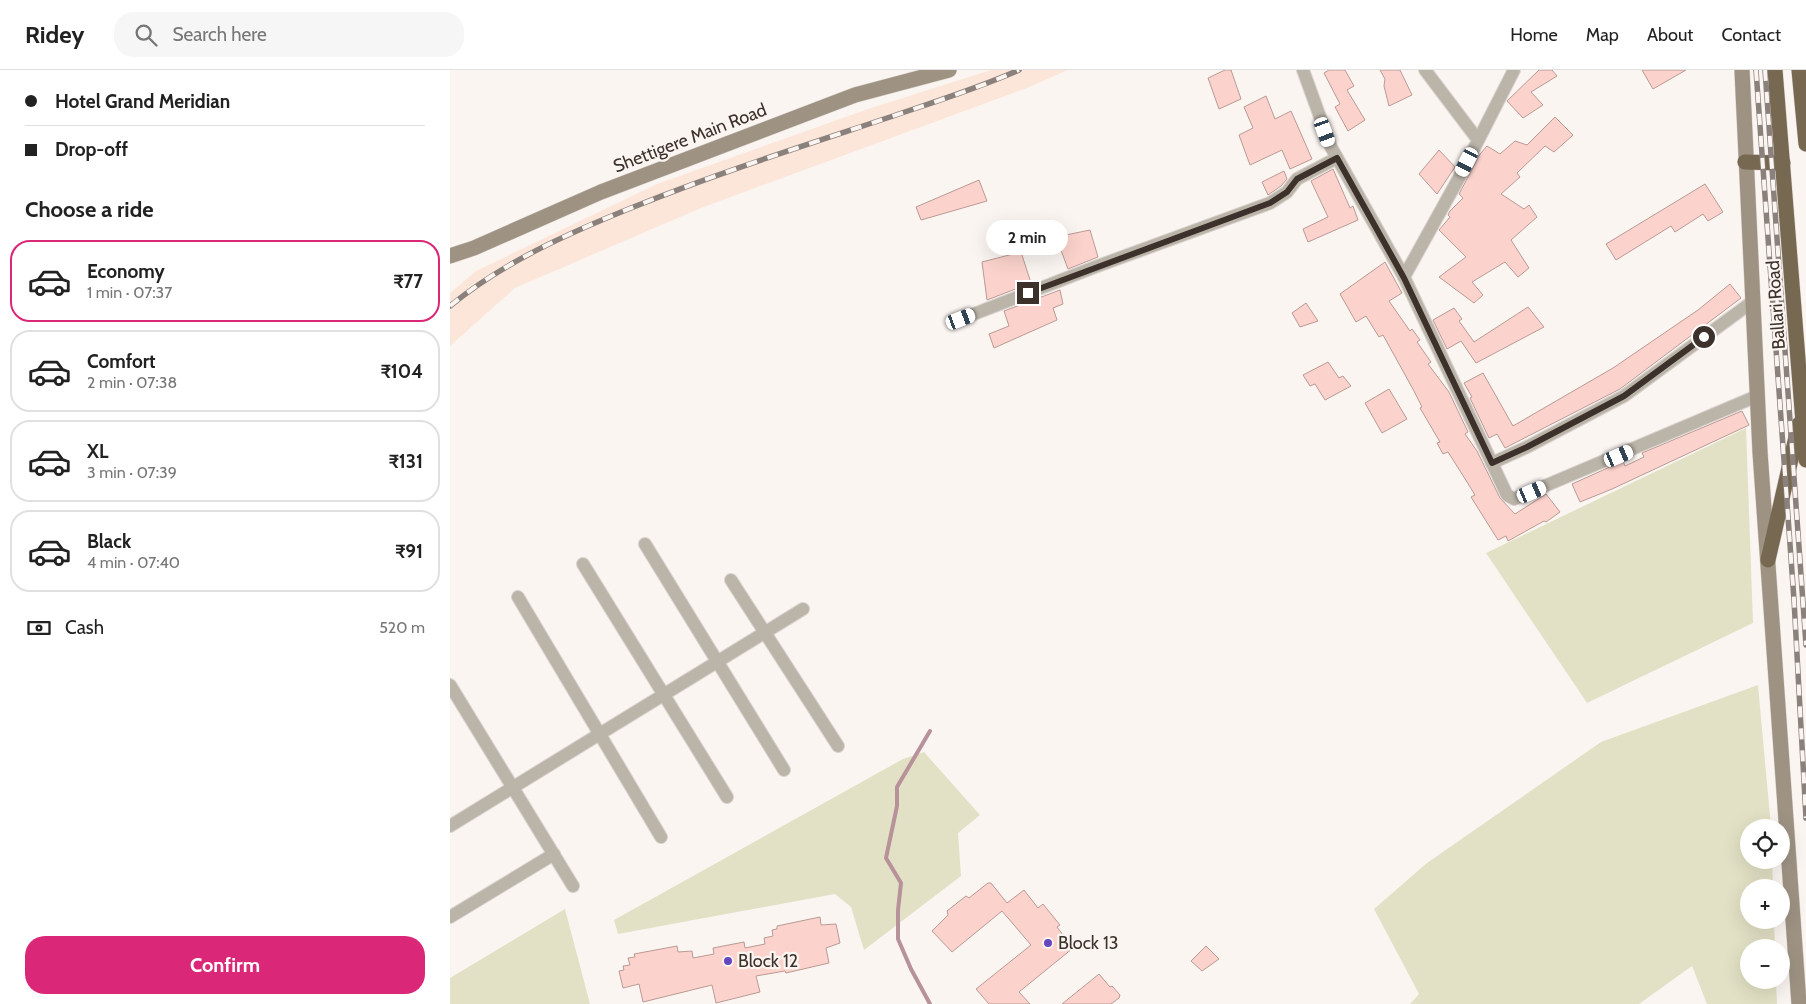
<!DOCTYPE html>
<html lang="en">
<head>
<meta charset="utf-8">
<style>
  body { margin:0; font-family:Cabin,sans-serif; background:#f6f6f6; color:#222; height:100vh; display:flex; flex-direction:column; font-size:19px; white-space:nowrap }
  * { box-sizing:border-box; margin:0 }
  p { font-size:16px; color:#767676 }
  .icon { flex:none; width:28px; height:28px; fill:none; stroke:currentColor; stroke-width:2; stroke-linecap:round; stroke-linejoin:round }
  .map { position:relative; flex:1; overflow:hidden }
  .drawer { display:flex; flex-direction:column; background:#fff; width:450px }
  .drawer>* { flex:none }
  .guide { display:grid; align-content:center; height:110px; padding:0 25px; background:#fff }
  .controls { position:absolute; left:1290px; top:749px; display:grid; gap:10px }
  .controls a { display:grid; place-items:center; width:50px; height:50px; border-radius:50%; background:#fff; box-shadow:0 5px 20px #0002; font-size:25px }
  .end { position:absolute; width:22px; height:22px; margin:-11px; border:6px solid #3c312b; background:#fff; box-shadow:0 0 0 2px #fff }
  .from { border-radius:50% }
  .bubble { position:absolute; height:35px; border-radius:18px; background:#fff; box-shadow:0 5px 20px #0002; font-size:16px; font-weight:800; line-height:35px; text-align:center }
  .car { position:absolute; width:15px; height:30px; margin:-15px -8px; border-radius:6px; box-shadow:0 0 4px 1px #0007; background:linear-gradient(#fff 24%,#345 0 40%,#fff 0 76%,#345 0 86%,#fff 0) }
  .guide b { display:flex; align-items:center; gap:18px; height:48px; font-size:19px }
  .guide b+b { border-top:1px solid #e0e0e0 }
  .guide i { width:12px; height:12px; background:#222 }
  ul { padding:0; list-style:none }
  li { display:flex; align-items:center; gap:15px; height:82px; margin:0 10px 8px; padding:0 15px; border:2px solid #e0e0e0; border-radius:20px }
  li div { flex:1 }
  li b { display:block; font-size:19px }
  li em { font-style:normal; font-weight:800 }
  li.active { border-color:#db2777 }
  li>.icon { width:45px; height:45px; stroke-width:1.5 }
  h2 { padding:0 25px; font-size:22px; line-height:60px }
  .pay { display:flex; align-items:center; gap:12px; height:55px; padding:0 25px; font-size:19px }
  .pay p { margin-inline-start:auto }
  .primary-button { display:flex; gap:10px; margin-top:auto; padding:10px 25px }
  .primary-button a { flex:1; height:58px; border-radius:20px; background:#db2777; color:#fff; font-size:20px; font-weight:800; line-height:58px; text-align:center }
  header { display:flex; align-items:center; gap:30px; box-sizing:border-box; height:70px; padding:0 25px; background:#fff; border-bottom:1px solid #e0e0e0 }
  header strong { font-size:24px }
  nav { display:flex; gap:28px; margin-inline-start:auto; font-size:18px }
  .search { width:350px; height:45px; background:#f6f6f6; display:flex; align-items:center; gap:12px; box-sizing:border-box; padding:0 18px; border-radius:20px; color:#767676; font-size:19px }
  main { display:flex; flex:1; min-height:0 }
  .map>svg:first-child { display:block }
</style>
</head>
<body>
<header>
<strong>Ridey</strong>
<div class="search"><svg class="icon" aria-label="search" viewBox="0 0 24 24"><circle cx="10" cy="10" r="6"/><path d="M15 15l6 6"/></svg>Search here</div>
<nav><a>Home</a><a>Map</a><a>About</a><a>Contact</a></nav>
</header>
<main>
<section class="drawer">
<div class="guide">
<b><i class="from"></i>Hotel Grand Meridian</b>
<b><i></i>Drop-off</b>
</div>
<h2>Choose a ride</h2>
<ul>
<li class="active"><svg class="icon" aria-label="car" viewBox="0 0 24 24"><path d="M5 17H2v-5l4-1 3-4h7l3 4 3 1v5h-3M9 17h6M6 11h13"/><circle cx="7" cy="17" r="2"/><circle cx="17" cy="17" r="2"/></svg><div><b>Economy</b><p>1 min · 07:37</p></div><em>₹77</em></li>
<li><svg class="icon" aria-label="car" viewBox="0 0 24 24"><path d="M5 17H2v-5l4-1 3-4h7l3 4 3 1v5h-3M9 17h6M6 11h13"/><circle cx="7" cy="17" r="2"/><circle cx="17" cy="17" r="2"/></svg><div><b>Comfort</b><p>2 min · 07:38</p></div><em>₹104</em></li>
<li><svg class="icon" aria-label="car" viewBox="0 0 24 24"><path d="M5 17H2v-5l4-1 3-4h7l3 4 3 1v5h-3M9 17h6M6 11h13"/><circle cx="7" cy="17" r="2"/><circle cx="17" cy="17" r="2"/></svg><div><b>XL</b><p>3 min · 07:39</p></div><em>₹131</em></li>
<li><svg class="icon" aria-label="car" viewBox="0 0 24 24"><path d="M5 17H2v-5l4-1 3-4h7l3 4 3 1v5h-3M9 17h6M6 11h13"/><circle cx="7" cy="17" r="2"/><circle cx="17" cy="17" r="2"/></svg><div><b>Black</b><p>4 min · 07:40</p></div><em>₹91</em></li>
</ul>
<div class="pay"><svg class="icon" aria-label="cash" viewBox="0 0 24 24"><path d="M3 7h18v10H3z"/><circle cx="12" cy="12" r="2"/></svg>Cash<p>520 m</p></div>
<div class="primary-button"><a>Confirm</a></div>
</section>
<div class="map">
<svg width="1356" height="934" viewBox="0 0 1356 934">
  <rect width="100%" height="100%" fill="#fbf5f2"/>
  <path fill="#fbe6d9" d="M541,0H618L577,18L251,138L65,218L0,276V223L26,201L207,114L418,39Z"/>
  <g fill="#e2e1c5">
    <path d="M1296,358L1303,553L1137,633L1036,483Z"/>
    <path d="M1308,615L1321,757L1299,758V790H1322L1323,817L1299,818V850H1324L1325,877L1299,878V910H1326L1327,934H1257L1242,896L1189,934H960L969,924L924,839L977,793L1151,672Z"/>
    <path d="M474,682L530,745L508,763L511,806L414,880L401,837L385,824L168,864L164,850L453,689Z"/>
    <path d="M115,839L140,934H0V908Z"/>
  </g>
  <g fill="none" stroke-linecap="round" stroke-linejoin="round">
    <path stroke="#b7929a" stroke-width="4" d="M480,661L447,717V736L436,788L451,813L448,840V869L461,899L480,934"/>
  </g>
  <g fill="#fbd3cc" stroke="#ba9a95">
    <path d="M775,0H781L791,29L769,39L758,8Z"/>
    <path d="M879,0H895L904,16L897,20L915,50L898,61L885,37L890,34L874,3Z"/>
    <path d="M930,0H950L962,25L939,36L934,16L935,9Z"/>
    <path d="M1089,0H1102L1107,6L1081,22L1093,35L1073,48L1057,31Z"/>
    <path d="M1192,0H1236L1203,19Z"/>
    <path d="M816,26L825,49L841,41L862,89L840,99L832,80L800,95L789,65L803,58L794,37Z"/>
    <path d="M1105,47L1123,65L1104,82L1095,76L1067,103L1070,107L1051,124L1074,139L1079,135L1087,147L1061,170L1079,198L1068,207L1055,192L1022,212L1033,225L1024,233L989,207L1016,187L989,160L1000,147L998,145L1000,141L1013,128L1009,124L1030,84L1037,76L1050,84L1065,71L1077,75Z"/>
    <path d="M989,80L1005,97L987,124L969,104Z"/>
    <path d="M883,99L900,138L903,136L908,150L858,172L853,159L878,147L861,111Z"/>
    <path d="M834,101L837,109L831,116L818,125L812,112Z"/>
    <path d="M529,110L537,131L471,150L466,137Z"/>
    <path d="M1255,114L1273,142L1258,151L1253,144L1225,162L1221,156L1166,190L1156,174Z"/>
    <path d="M640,160L648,187L618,199L606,167Z"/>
    <path d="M571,182L581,213L537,230L532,192Z"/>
    <path d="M935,192L952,223L939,231L960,261L962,259L970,270L967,272L981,292L978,294L999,322L1018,362L1015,364L1027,381L1050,428L1065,444L1096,424L1110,442L1096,452L1094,451L1058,471L1056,466L1048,470L1021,427L1025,425L1012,404L998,382L993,384L987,373L990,372L970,338L972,337L964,321L933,265L929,267L916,246L906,252L890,224Z"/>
    <path d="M1280,214L1291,228L1170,319L1055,378L1047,364L1039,368L1020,328L1022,327L1014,313L1033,303L1063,356L1163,298L1248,240Z"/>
    <path d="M610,220L613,234L603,238L607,250L544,278L539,264L559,256L554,241Z"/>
    <path d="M856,233L868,251L850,257L842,243Z"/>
    <path d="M1078,237L1094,257L1026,293L1011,271L997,279L983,250L1004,238L1012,249L1009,251L1024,272Z"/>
    <path d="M878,292L889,308L893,306L901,316L875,330L865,314L860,316L853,305Z"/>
    <path d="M939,319L957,349L932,363L915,333Z"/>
    <path d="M1292,341L1299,355L1162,419L1130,432L1122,414L1173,391L1175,396L1194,387L1192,383Z"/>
    <path d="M538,813H541L557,833L574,820L588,838L593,834L610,855L607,857L623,878L569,922L580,934H539L526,919L581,875L552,841L502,882L482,861L498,845L497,841L516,826L519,828Z"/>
    <path d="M370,847L371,855L386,854L390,873L376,878L379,893L336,903L335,901L306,906L310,922L266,933L262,915L193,932L189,914L173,918L169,901L174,900L173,896L180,895L178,888L185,887L184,884L227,876L228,882L242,881L243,888L264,884L263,878L294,872L295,878L315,874L314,868L323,866L322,860L327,859V856Z"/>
    <path d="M756,876L769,889L752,901L741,891Z"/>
    <path d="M649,904L660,917L662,916L670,925L669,928L661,934H612Z"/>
  </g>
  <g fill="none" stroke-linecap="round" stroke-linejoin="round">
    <defs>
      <g id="street">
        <path d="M853,0L881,77L954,207"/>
        <path d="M975,0L1028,70"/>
        <path d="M1064,0L1010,106L954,207L1057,425L1064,429L1307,326"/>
        <path d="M511,249L645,197L820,133L837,122L847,109L887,88"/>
        <path d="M1042,393L1077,377L1174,326L1302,232"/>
        <path d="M195,474L334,700"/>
        <path d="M133,494L277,727"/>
        <path d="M281,510L388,676"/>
        <path d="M68,527L211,767"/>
        <path d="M0,615L123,816"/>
        <path d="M0,756L353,539"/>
        <path d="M0,847L104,784"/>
      </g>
      <g id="secondary">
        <path d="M1292,0L1310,382L1349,934"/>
        <path d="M0,186L24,178L151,122L405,25L499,0"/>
      </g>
      <g id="highway">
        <path d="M1325,0L1356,390"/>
        <path d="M1349,0L1356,74"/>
        <path d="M1295,92L1333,93"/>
        <path d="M1318,490L1349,354"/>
      </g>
    </defs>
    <use href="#street" stroke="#d9d2ce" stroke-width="14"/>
    <use href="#secondary" stroke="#d9d2ce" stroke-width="16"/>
    <use href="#highway" stroke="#d9d2ce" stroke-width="16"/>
    <use href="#street" stroke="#bbb4a9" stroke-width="12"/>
    <use href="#secondary" stroke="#9e9383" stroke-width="15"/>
    <use href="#highway" stroke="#766851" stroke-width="15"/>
    <defs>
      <g id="rail">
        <path d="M1306,0L1344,530L1356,748"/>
        <path d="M1315,0L1356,575"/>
        <path d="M0,236C55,191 121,162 186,136C268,103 353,76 437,48C481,33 526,19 569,0"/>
      </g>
    </defs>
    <use href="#rail" stroke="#8a817c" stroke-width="5.5"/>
    <use href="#rail" stroke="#fbf5f2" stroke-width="4" stroke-dasharray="11" stroke-linecap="butt"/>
  </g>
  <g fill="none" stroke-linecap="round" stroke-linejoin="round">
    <path stroke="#3c312b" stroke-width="6" d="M578,223L820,133L837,122L847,109L887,88L954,208L1042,393L1077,377L1174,326L1254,267"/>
  </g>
  <g fill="#6447c0" stroke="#fbf5f2" stroke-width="2">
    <circle cx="598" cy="873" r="5"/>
    <circle cx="278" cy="891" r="5"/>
  </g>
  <g text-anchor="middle" stroke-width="4.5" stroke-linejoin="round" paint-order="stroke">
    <g font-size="18" fill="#3c312b" stroke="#fbf5f2">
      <text transform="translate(240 68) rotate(-21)" y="6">Shettigere Main Road</text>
      <text transform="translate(1326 235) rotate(-94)" y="6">Ballari Road</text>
    </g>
    <g font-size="18" fill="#3c312b" stroke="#fbf5f2" text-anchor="start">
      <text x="608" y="879">Block 13</text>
      <text x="288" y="897">Block 12</text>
    </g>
  </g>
</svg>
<div class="controls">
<a><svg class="icon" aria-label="locate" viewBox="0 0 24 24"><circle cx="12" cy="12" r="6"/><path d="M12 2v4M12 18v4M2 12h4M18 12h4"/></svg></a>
<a>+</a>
<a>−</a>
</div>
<i class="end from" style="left:1254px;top:267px"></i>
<i class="end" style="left:578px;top:223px"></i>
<div class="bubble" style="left:536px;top:150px;width:82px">2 min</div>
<i class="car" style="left:875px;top:62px;rotate:160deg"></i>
<i class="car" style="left:1017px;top:92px;rotate:207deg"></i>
<i class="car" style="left:511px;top:249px;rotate:69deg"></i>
<i class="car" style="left:1169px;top:386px;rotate:67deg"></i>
<i class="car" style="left:1082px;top:422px;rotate:67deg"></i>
</div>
</main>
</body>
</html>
